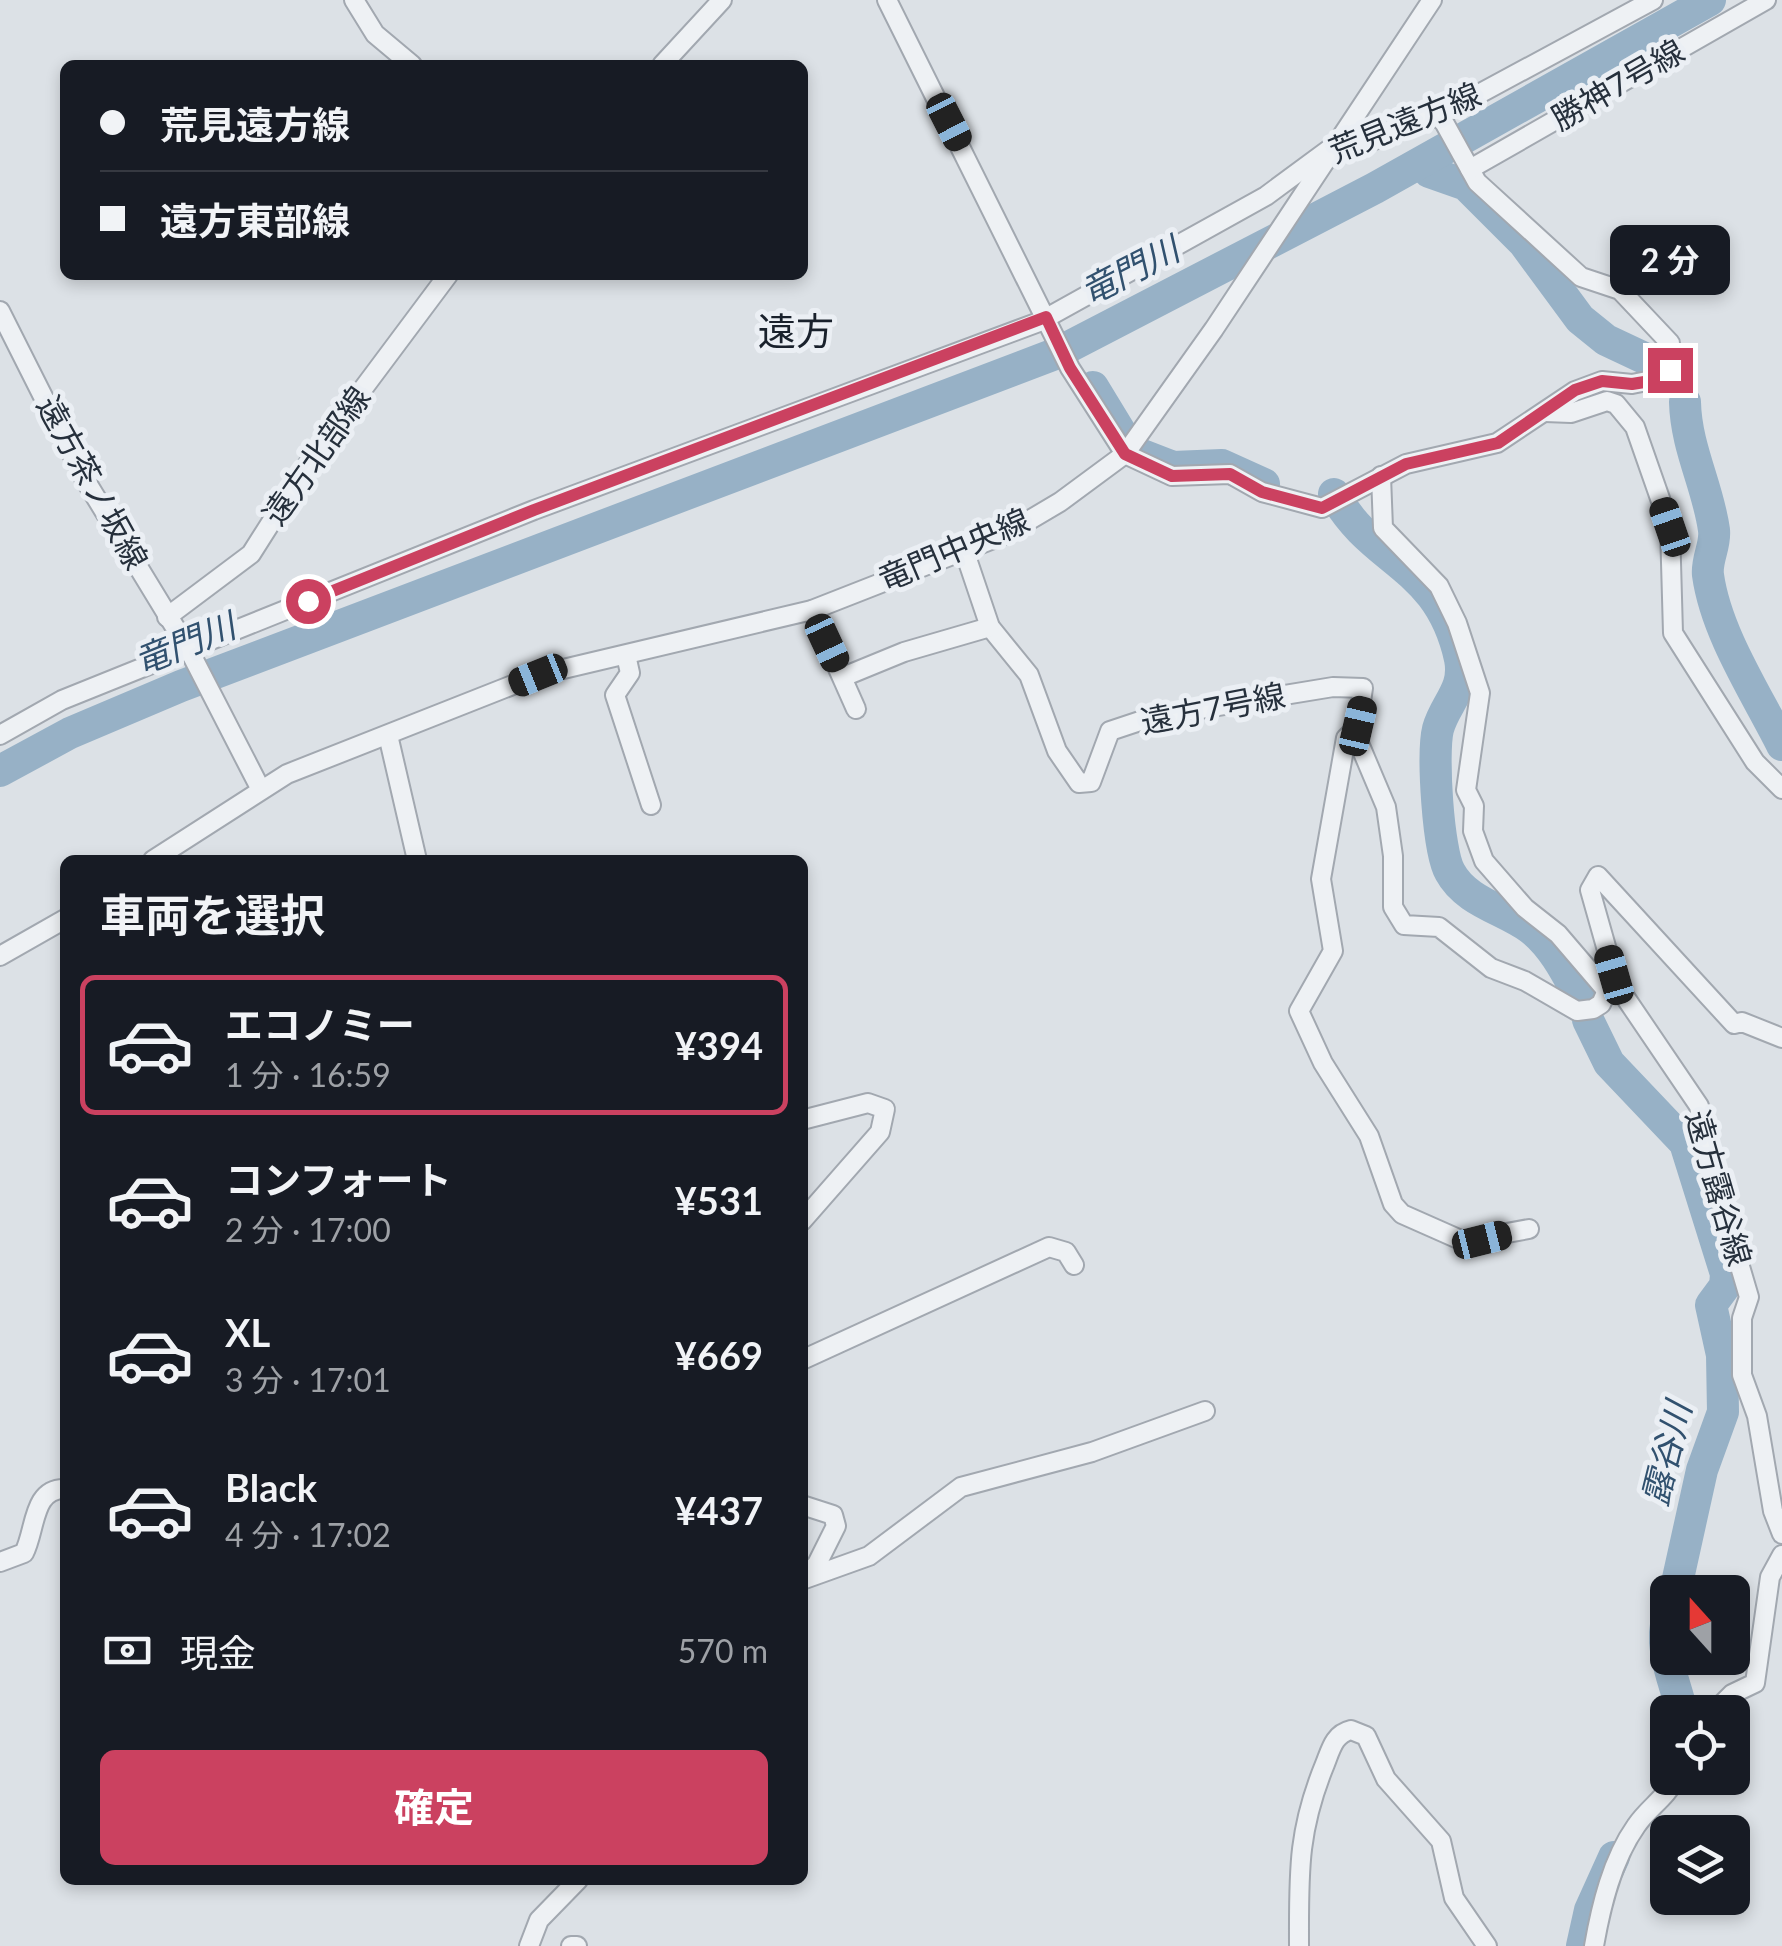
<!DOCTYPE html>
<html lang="ja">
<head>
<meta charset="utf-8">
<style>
  body { margin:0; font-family:Lato,"Noto Sans JP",sans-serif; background:#242831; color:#f1f3f6; height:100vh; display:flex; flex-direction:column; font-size:38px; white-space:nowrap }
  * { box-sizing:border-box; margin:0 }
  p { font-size:32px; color:#9ea1a6 }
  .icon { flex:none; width:55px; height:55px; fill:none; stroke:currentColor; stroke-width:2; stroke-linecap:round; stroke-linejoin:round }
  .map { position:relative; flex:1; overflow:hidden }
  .details { position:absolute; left:60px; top:855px; width:748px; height:1030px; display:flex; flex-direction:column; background:#171b24; border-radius:15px; box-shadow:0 5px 15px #0003 }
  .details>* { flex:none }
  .banner { position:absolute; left:60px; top:60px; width:748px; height:220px; border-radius:15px; box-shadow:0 5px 15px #0003; display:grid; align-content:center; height:220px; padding:0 40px; background:#171b24 }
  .needle { width:65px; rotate:339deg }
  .buttons { position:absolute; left:1650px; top:1575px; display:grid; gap:20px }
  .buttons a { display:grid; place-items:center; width:100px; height:100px; border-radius:15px; background:#171b24; box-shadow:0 5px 15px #0003; font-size:50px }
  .end { position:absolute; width:45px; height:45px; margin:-22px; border:12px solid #cb4160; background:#fff; box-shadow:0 0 0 5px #fff }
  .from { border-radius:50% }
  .bubble { position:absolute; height:70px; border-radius:15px; background:#171b24; box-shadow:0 5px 15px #0003; font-size:32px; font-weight:700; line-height:70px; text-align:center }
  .car { position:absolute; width:30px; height:60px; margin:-30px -15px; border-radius:12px; box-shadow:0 0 8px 2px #0007; background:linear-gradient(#222 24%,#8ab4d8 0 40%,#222 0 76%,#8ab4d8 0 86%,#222 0) }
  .banner b { display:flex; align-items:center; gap:35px; height:95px; font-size:38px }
  .banner b+b { border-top:2px solid #363941 }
  .banner i { width:25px; height:25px; background:#f1f3f6 }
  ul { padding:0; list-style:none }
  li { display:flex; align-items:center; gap:30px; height:140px; margin:0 20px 15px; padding:0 20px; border:5px solid transparent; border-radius:15px }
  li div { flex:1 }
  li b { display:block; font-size:38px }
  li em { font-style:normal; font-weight:700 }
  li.on { border-color:#cb4160 }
  li>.icon { width:90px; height:90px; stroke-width:1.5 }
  h2 { padding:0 40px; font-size:45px; line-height:120px }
  .pay { display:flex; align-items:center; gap:25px; height:110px; padding:0 40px; font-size:38px }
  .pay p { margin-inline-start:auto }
  .button { display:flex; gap:20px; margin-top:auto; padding:20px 40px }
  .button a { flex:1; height:115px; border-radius:15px; background:#cb4160; color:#fff; font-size:40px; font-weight:700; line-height:115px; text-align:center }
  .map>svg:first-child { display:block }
</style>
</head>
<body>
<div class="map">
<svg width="1782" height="1946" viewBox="0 0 1782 1946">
  <rect width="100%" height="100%" fill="#dce1e6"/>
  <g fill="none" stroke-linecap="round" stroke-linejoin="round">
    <g stroke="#97b1c6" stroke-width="32">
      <path d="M1422,163L1429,172L1466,185L1524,243L1580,319L1606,340L1657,364"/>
      <path d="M1093,387L1121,433"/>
      <path d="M1685,402C1686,448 1708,486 1714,530C1716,545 1706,560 1708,575C1716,633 1756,693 1782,745"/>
      <path d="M1142,455L1173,467L1222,465L1264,484"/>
      <path d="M1334,494C1373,565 1439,563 1460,659C1466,690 1445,703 1438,729C1432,753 1438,852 1450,872C1466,902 1504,909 1530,928C1554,946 1568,976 1582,1002"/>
      <path d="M0,771L70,733L181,686L1055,354L1375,188L1710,0"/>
      <path d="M1588,1020L1609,1063L1685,1143L1726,1274L1725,1286L1711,1305L1722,1355L1723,1412L1702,1470L1675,1592"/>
      <path d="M1668,1616C1658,1648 1675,1681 1682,1712"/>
      <path d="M1582,1946L1590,1910L1614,1857"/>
    </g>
    <defs>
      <g id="minor">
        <path d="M354,0L375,34L412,65"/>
        <path d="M887,0L1070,368L1125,454L1172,476L1230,474L1262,492L1322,508L1406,464L1497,443L1575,391L1602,381L1632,384L1657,379L1670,370V343L1620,290L1581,277L1477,182L1440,115"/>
        <path d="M662,65L722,0"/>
        <path d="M1470,169L1766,0"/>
        <path d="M0,311L84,478L190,652L260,788"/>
        <path d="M1545,412L1571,413L1607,401L1616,404L1635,427L1670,527L1673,633L1755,762L1782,789"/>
        <path d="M1381,476L1383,528L1439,586L1457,623L1480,693L1466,790L1474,806L1473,831L1484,861L1525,908L1558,934L1606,990L1623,994L1699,1106L1710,1165L1749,1297L1742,1318V1375L1757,1416L1773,1511L1782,1534"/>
        <path d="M964,550L990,627L1029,675L1057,751L1079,783L1091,782L1110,731L1152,717L1333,687L1363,688L1356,736L1386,807L1393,856V907L1404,925L1439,927L1491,968L1525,981L1577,1011L1593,1009L1601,1004L1614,975L1590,890L1598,876L1734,1024L1742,1022L1782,1038"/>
        <path d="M812,610L856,709"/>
        <path d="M167,617L251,554L315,453L448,275"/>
        <path d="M626,655L630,673L615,695L651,805"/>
        <path d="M843,677L904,652L990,627"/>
        <path d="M1358,726L1346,738L1321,879L1333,951L1299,1011L1323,1063L1369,1136L1393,1204L1402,1214L1463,1241L1529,1229"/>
        <path d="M0,735L62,700L534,510L1039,322L1266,196L1335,145L1369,142L1440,115L1653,0"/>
        <path d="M388,735L417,860"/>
        <path d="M153,860L287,774L538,675L812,610L1006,534L1060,502L1125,454L1214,329L1432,0"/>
        <path d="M0,956L65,919"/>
        <path d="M802,1120L868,1103L885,1109L880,1132L802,1221"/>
        <path d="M802,1360L1049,1247L1066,1252L1074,1265"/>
        <path d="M802,1505L833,1515L836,1526L817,1564L803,1579"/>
        <path d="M0,1562L24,1553C36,1530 32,1488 65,1489"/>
        <path d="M802,1580L869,1556L961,1487L1092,1452L1205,1411"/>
        <path d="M1714,1712L1732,1694L1755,1683L1770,1577L1782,1555"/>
        <path d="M529,1946L539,1920L578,1880"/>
        <path d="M571,1946H577"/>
        <path d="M1299,1946C1299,1874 1297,1832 1325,1764C1331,1749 1334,1734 1351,1730L1366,1736L1386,1779L1441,1841L1454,1898L1487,1946"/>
        <path d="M1594,1946C1601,1906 1612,1860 1636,1826C1648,1808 1666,1798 1676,1778"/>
      </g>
    </defs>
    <use href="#minor" stroke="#a2a8b0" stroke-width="22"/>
    <use href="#minor" stroke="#eef1f4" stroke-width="18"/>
  </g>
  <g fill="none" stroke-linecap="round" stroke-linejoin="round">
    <path stroke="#cb4160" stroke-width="12" d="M308,601L534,510L1046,317L1070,368L1125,454L1172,476L1230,474L1262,492L1322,508L1406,464L1498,443L1575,390L1602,381L1632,384L1657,380L1670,370"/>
  </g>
  <g text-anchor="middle" stroke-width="10" stroke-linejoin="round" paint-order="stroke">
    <g font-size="32" fill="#26303c" stroke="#ebeff4">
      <text transform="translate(1618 85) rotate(-30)" y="11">勝神7号線</text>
      <text transform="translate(1405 123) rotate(-22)" y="11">荒見遠方線</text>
      <text transform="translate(317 456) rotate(-55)" y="11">遠方北部線</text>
      <text transform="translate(92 483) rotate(61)" y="11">遠方茶ノ坂線</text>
      <text transform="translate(954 550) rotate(-23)" y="11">竜門中央線</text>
      <text transform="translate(1213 709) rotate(-11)" y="11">遠方7号線</text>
      <text transform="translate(1718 1188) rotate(74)" y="11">遠方露谷線</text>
    </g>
    <g font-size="35" font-style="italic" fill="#31516f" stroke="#ebeff4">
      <text transform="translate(1130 271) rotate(-27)" y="12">竜門川</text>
      <text transform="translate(185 644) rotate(-22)" y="12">竜門川</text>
      <text transform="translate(1667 1454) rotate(-76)" y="12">露谷川</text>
    </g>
    <g font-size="38" fill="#19212c" stroke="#ebeff4">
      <text x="796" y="345">遠方</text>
    </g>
  </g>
</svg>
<div class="buttons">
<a><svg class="needle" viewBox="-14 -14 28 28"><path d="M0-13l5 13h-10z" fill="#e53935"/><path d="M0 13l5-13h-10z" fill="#9ea1a6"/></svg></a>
<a><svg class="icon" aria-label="locate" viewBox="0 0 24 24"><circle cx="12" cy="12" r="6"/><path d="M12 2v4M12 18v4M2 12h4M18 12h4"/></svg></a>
<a><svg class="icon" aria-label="layers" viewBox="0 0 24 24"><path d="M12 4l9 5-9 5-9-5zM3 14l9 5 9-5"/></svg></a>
</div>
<i class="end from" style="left:308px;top:601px"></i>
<i class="end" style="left:1670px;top:370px"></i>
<div class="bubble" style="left:1610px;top:225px;width:120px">2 分</div>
<i class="car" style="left:949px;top:122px;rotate:153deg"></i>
<i class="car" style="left:1670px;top:527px;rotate:341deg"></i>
<i class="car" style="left:827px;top:643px;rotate:155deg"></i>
<i class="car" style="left:538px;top:675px;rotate:248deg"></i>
<i class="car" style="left:1358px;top:726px;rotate:13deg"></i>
<i class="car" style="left:1614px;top:975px;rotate:344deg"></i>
<i class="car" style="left:1482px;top:1240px;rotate:76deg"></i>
<div class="banner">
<b><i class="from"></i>荒見遠方線</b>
<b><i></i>遠方東部線</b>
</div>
<section class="details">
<h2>車両を選択</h2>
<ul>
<li class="on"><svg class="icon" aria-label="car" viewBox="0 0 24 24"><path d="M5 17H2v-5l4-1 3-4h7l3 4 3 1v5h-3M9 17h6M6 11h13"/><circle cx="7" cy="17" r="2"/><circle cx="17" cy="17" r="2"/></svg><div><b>エコノミー</b><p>1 分 · 16:59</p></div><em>¥394</em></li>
<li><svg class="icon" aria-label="car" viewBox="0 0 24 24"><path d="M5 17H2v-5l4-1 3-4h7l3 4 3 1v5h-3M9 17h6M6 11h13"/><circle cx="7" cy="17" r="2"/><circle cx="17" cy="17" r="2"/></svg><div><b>コンフォート</b><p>2 分 · 17:00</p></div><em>¥531</em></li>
<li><svg class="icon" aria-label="car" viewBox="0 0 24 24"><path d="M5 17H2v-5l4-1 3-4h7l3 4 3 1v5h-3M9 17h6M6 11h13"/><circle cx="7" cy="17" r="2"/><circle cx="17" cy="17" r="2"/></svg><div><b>XL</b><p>3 分 · 17:01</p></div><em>¥669</em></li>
<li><svg class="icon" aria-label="car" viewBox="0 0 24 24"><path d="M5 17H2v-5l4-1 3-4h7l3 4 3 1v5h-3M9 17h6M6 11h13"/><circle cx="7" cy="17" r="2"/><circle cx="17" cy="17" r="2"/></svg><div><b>Black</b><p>4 分 · 17:02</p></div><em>¥437</em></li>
</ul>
<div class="pay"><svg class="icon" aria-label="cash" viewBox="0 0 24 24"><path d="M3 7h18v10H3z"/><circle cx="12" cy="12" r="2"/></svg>現金<p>570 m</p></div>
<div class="button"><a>確定</a></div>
</section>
</div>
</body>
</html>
